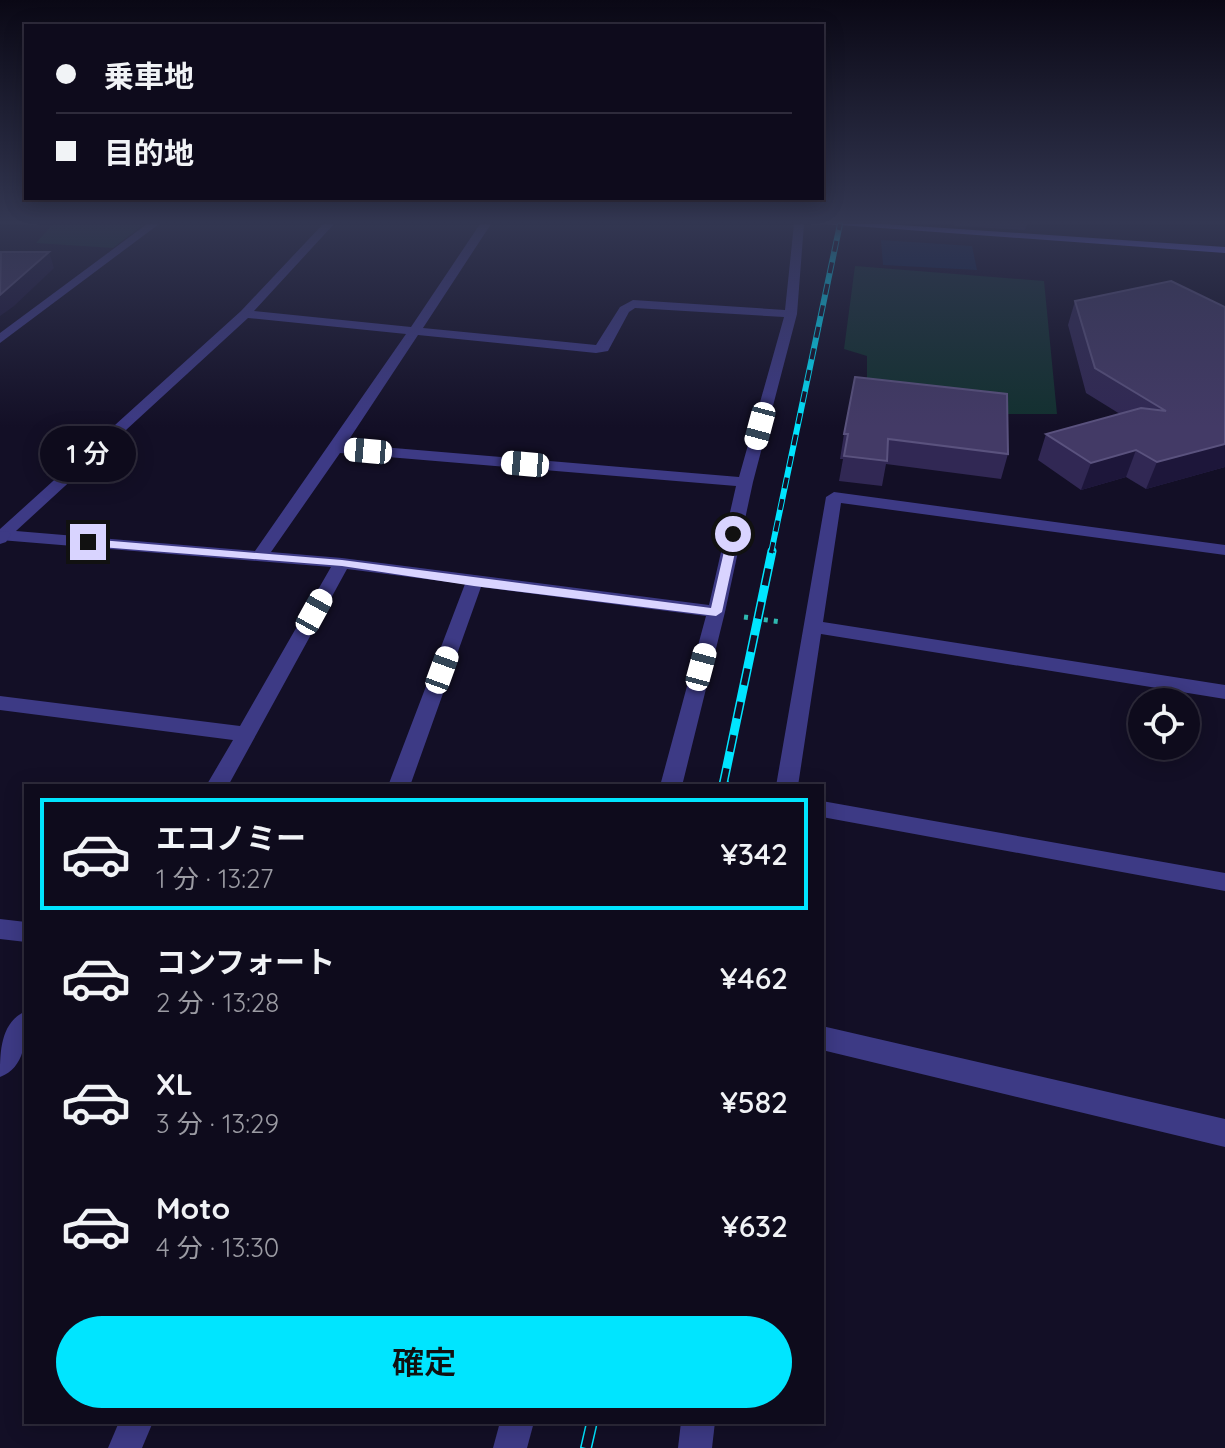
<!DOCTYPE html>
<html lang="ja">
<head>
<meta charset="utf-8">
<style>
  body { margin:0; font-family:Quicksand,"Noto Sans JP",sans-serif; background:#1c1929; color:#f1f3f6; height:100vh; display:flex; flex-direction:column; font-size:30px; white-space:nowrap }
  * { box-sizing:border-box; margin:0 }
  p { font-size:26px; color:#9b9ba3 }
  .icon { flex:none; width:44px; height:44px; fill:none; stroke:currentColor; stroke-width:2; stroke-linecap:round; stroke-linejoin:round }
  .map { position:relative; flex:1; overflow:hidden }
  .details { position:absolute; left:24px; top:784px; width:800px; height:640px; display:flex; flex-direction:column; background:#0e0b1c; border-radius:0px; box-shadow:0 4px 20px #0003,0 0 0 2px #2e2b3b }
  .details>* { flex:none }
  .hud { position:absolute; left:24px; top:24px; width:800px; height:176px; border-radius:0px; box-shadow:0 4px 20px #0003,0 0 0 2px #2e2b3b; display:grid; align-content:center; height:176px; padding:0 32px; background:#0e0b1c }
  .fabs { position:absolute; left:1128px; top:688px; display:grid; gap:16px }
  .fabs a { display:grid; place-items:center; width:72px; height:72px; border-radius:50%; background:#0e0b1c; box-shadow:0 4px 20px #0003,0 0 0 2px #2e2b3b; font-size:40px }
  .end { position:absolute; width:36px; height:36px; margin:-18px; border:10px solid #d9d4ff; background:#111; box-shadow:0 0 0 4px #111 }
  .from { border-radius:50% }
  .bubble { position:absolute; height:56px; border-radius:28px; background:#0e0b1c; box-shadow:0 4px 20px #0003,0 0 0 2px #2e2b3b; font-size:26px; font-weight:600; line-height:56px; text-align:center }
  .car { position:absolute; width:24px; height:48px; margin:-24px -12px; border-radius:10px; box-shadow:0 0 6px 2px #0007; background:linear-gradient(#fff 24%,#345 0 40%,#fff 0 76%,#345 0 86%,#fff 0) }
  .hud b { display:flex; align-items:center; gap:28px; height:76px; font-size:30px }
  .hud b+b { border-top:2px solid #2e2b3b }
  .hud i { width:20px; height:20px; background:#f1f3f6 }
  ul { padding:14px 0 0; list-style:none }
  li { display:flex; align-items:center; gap:24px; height:112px; margin:0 16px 12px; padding:0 16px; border:4px solid transparent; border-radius:0px }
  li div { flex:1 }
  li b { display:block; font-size:30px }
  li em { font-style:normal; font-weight:600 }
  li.on { border-color:#00e5ff }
  li>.icon { width:72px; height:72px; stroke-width:1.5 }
  .action { display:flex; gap:16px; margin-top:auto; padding:16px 32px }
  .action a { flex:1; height:92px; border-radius:48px; background:#00e5ff; color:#111; font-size:32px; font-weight:600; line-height:92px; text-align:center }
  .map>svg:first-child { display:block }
</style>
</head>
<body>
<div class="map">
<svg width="1225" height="1448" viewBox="0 0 1225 1448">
  <rect width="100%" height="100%" fill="#130f26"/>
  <g fill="#12302f">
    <path d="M53,224H144L113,248L36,243Z"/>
    <path d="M855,266L1044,281L1057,414H1006L867,398V356L844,349Z"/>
  </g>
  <path fill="#0c2248" d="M881,240L972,246L977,270L883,265Z"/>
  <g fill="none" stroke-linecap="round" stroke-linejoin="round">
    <path stroke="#2fb8b0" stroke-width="5" stroke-dasharray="4 6" stroke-linecap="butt" d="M744,617L782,622"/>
    <g fill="#3d3a85" fill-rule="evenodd">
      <path d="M147,224H159L0,343V333Z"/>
      <path d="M323,224H334L254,311L411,327L480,224H491L423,328L596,345L620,307L633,300L785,310L794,224H804L797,314L753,482L725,612L682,786H660L706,616L481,587L410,786H388L465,584L347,569L228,786H206L233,740L0,710V696L240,726L331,567L0,540V529L241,311ZM635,308L784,317L739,477L346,444L418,335L596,353L608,351L629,312ZM248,318L406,334L255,551L16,531ZM340,453L736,486L709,605L342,558L271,552Z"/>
      <path d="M834,492L1225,545V555L841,503L823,622L1225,685V699L821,634L798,786H776L826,497Z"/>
      <path d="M822,801L1225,873V891L822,817Z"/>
      <path d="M0,919L26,922V942L0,939Z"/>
      <path d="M26,1011C26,1036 27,1067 0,1077C0,1053 0,1022 26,1011Z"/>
      <path d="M822,1026L1225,1119V1147L822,1050Z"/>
      <path d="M119,1422H153L142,1448H108Z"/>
      <path d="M500,1422H534L527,1448H493Z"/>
      <path d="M681,1422H715L712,1448H678Z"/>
    </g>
    <path fill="#3d3a85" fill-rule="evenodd" d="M0,531L9,532L11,535L6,542L0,544Z"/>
    <path fill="#6f6bff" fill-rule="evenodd" d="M826,224H885L1225,247V253Z"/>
    <defs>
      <path id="rail-far3" d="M771,553L840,224"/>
      <path id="rail-far2" d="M723,785L772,551"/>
      <path id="rail-far1" d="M723,786L724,783"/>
      <path id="rail" d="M586,1448L592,1422"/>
    </defs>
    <use href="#rail-far3" stroke="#00e5ff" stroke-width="6"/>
    <use href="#rail-far2" stroke="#00e5ff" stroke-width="9"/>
    <use href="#rail-far1" stroke="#00e5ff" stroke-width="10"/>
    <use href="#rail" stroke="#00e5ff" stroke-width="12"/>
    <use href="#rail-far3" stroke="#130f26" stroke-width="4" stroke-dasharray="11" stroke-linecap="butt"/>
    <use href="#rail-far2" stroke="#130f26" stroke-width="6" stroke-dasharray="17" stroke-linecap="butt"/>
    <use href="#rail-far1" stroke="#130f26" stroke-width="7" stroke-dasharray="21" stroke-linecap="butt"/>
    <use href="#rail" stroke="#130f26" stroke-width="9" stroke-dasharray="27" stroke-linecap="butt"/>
  </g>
  <g fill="#312854">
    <path d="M953,224H1027L1025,230L954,226Z"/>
    <path d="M1075,301L1225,307V467L1146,489L1126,477L1081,490L1038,460L1046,434L1120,414L1086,393L1068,325Z"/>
    <path d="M844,434L1008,454L1001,479L886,464L882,486L839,481L843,459H840Z"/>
  </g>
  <g fill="#1d163a">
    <path d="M49,252L54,268L14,306L0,316V295Z"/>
    <path d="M1225,444V467L1146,489L1157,462Z"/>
    <path d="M1136,450L1126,477L1081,490L1091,463Z"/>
  </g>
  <g fill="#433a66" stroke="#5a527e" stroke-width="2">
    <path d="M1,252H49L0,295Z"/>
    <path d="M1171,281L1225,307V444L1157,462L1136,450L1091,463L1046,434L1141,408L1166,411L1095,368L1075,301Z"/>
    <path d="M855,377L1007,394L1008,454L888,439L887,461L844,456L848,434H844Z"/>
  </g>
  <linearGradient id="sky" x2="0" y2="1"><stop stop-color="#0a0815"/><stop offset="0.52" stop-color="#333752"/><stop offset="1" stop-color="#333752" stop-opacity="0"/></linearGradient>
  <rect width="1225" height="427" fill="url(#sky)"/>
  <path fill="#d9d4ff" d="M733,531L739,534L722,612L716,616L474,586L342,566L88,546L83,542L88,539L342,560L711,608L728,534Z"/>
</svg>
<div class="fabs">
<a><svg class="icon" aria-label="locate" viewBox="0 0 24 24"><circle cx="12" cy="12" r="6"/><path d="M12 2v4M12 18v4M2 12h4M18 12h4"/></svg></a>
</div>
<i class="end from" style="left:733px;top:534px"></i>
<i class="end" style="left:88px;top:542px"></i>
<div class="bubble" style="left:40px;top:426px;width:96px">1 分</div>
<i class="car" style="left:760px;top:426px;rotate:195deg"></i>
<i class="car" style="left:368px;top:451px;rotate:275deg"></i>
<i class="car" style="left:525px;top:464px;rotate:275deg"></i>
<i class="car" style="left:314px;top:612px;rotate:29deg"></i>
<i class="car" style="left:701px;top:667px;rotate:15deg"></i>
<i class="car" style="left:442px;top:670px;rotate:20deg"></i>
<div class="hud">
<b><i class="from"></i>乗車地</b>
<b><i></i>目的地</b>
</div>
<section class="details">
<ul>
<li class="on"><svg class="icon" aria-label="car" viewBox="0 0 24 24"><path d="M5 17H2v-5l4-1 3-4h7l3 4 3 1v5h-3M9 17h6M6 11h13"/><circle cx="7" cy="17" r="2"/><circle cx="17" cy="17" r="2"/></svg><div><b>エコノミー</b><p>1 分 · 13:27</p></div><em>¥342</em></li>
<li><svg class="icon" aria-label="car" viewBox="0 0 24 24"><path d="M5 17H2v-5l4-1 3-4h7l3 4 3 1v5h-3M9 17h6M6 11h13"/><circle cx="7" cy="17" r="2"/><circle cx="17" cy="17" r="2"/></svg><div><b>コンフォート</b><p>2 分 · 13:28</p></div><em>¥462</em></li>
<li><svg class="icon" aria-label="car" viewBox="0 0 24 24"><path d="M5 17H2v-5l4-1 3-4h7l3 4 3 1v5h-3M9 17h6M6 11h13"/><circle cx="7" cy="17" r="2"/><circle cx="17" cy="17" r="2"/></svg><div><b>XL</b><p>3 分 · 13:29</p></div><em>¥582</em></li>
<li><svg class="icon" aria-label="car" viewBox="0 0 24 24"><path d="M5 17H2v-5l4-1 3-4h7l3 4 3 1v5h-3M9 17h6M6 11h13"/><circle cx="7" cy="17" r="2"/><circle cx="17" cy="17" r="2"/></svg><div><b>Moto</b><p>4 分 · 13:30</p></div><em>¥632</em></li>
</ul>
<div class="action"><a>確定</a></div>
</section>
</div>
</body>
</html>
